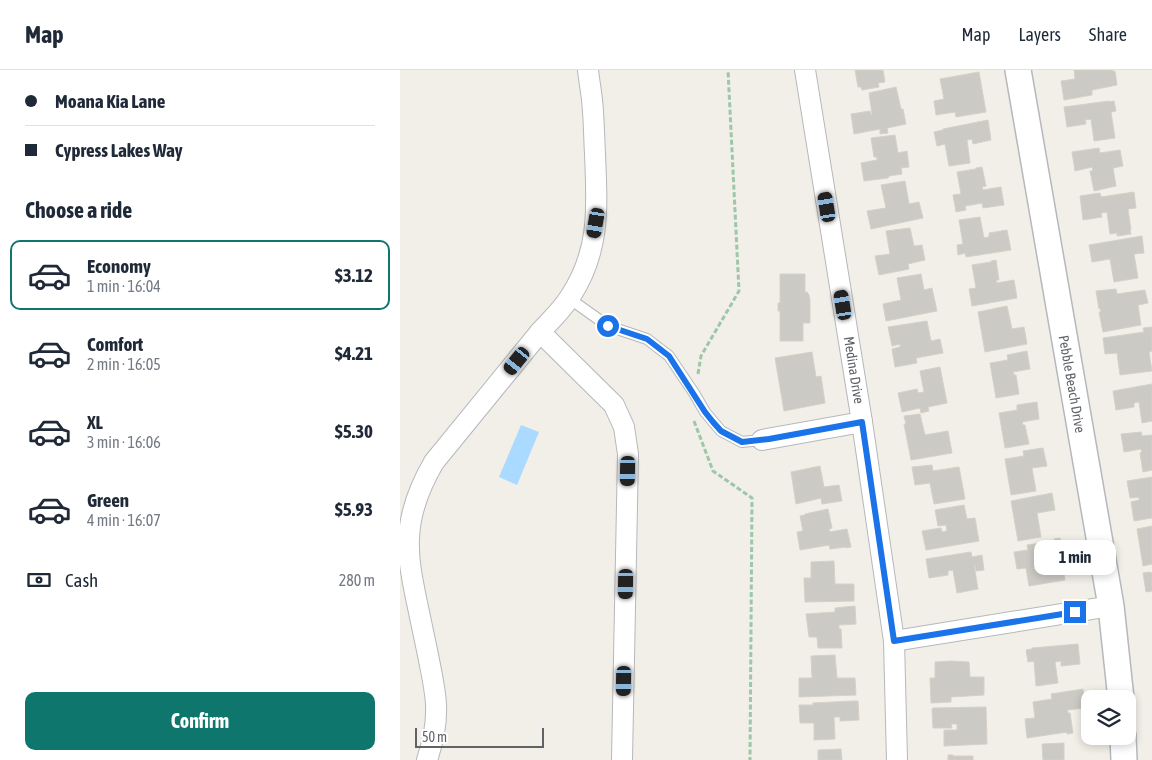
<!DOCTYPE html>
<html lang="en">
<head>
<meta charset="utf-8">
<style>
  body { margin:0; font-family:"Asap Condensed",sans-serif; background:#f2f2f3; color:#1f2937; height:100vh; display:flex; flex-direction:column; font-size:19px; white-space:nowrap }
  * { box-sizing:border-box; margin:0 }
  p { font-size:16px; color:#747a83 }
  .icon { flex:none; width:28px; height:28px; fill:none; stroke:currentColor; stroke-width:2; stroke-linecap:round; stroke-linejoin:round }
  .map { position:relative; flex:1; overflow:hidden }
  .drawer { display:flex; flex-direction:column; background:#fff; width:400px }
  .drawer>* { flex:none }
  .top-card { display:grid; align-content:center; height:110px; padding:0 25px; background:#fff }
  .buttons { position:absolute; left:681px; top:620px; display:grid; gap:10px }
  .buttons a { display:grid; place-items:center; width:55px; height:55px; border-radius:10px; background:#fff; box-shadow:0 2px 8px #0003; font-size:25px }
  .scale { position:absolute; left:15px; bottom:12px; width:129px; box-sizing:border-box; padding-left:5px; border:2px solid #5f6368; border-top:0; font-size:14px; line-height:18px; white-space:nowrap; color:#5f6368; -webkit-text-stroke:4px #fff; paint-order:stroke }
  .end { position:absolute; width:22px; height:22px; margin:-11px; border:6px solid #1a73e8; background:#fff; box-shadow:0 0 0 2px #fff }
  .from { border-radius:50% }
  .bubble { position:absolute; height:35px; border-radius:10px; background:#fff; box-shadow:0 2px 8px #0003; font-size:16px; font-weight:700; line-height:35px; text-align:center }
  .car { position:absolute; width:15px; height:30px; margin:-15px -8px; border-radius:6px; box-shadow:0 0 4px 1px #0007; background:linear-gradient(#222 24%,#8ab4d8 0 40%,#222 0 76%,#8ab4d8 0 86%,#222 0) }
  .top-card b { display:flex; align-items:center; gap:18px; height:48px; font-size:19px }
  .top-card b+b { border-top:1px solid #e0e1e3 }
  .top-card i { width:12px; height:12px; background:#1f2937 }
  ul { padding:0; list-style:none }
  li { display:flex; align-items:center; gap:15px; height:70px; margin:0 10px 8px; padding:0 15px; border:2px solid transparent; border-radius:10px }
  li div { flex:1 }
  li b { display:block; font-size:19px }
  li em { font-style:normal; font-weight:700 }
  li.active { border-color:#0f766e }
  li>.icon { width:45px; height:45px; stroke-width:1.5 }
  h2 { padding:0 25px; font-size:22px; line-height:60px }
  .pay { display:flex; align-items:center; gap:12px; height:55px; padding:0 25px; font-size:19px }
  .pay p { margin-inline-start:auto }
  .cta { display:flex; gap:10px; margin-top:auto; padding:10px 25px }
  .cta a { flex:1; height:58px; border-radius:10px; background:#0f766e; color:#fff; font-size:20px; font-weight:700; line-height:58px; text-align:center }
  header { display:flex; align-items:center; gap:30px; box-sizing:border-box; height:70px; padding:0 25px; background:#fff; border-bottom:1px solid #e0e1e3 }
  header strong { font-size:24px }
  nav { display:flex; gap:28px; margin-inline-start:auto; font-size:18px }
  main { display:flex; flex:1; min-height:0 }
  .map>svg:first-child { display:block }
</style>
</head>
<body>
<header>
<strong>Map</strong>
<nav><a>Map</a><a>Layers</a><a>Share</a></nav>
</header>
<main>
<section class="drawer">
<div class="top-card">
<b><i class="from"></i>Moana Kia Lane</b>
<b><i></i>Cypress Lakes Way</b>
</div>
<h2>Choose a ride</h2>
<ul>
<li class="active"><svg class="icon" aria-label="car" viewBox="0 0 24 24"><path d="M5 17H2v-5l4-1 3-4h7l3 4 3 1v5h-3M9 17h6M6 11h13"/><circle cx="7" cy="17" r="2"/><circle cx="17" cy="17" r="2"/></svg><div><b>Economy</b><p>1 min · 16:04</p></div><em>$3.12</em></li>
<li><svg class="icon" aria-label="car" viewBox="0 0 24 24"><path d="M5 17H2v-5l4-1 3-4h7l3 4 3 1v5h-3M9 17h6M6 11h13"/><circle cx="7" cy="17" r="2"/><circle cx="17" cy="17" r="2"/></svg><div><b>Comfort</b><p>2 min · 16:05</p></div><em>$4.21</em></li>
<li><svg class="icon" aria-label="car" viewBox="0 0 24 24"><path d="M5 17H2v-5l4-1 3-4h7l3 4 3 1v5h-3M9 17h6M6 11h13"/><circle cx="7" cy="17" r="2"/><circle cx="17" cy="17" r="2"/></svg><div><b>XL</b><p>3 min · 16:06</p></div><em>$5.30</em></li>
<li><svg class="icon" aria-label="car" viewBox="0 0 24 24"><path d="M5 17H2v-5l4-1 3-4h7l3 4 3 1v5h-3M9 17h6M6 11h13"/><circle cx="7" cy="17" r="2"/><circle cx="17" cy="17" r="2"/></svg><div><b>Green</b><p>4 min · 16:07</p></div><em>$5.93</em></li>
</ul>
<div class="pay"><svg class="icon" aria-label="cash" viewBox="0 0 24 24"><path d="M3 7h18v10H3z"/><circle cx="12" cy="12" r="2"/></svg>Cash<p>280 m</p></div>
<div class="cta"><a>Confirm</a></div>
</section>
<div class="map">
<svg width="752" height="690" viewBox="0 0 752 690">
  <rect width="100%" height="100%" fill="#f1efe8"/>
  <path fill="#aadaff" d="M121,355L139,362L117,415L99,407Z"/>
  <g fill="#cccac5" stroke="#d6d1c6">
    <path d="M455,0H483L485,12L478,13L479,17L462,20L461,17H458Z"/>
    <path d="M674,0H713V2L715,1L717,15L692,20V25L664,30L661,11L675,9Z"/>
    <path d="M579,2L586,42L556,47L555,42L536,45L534,31L544,29L540,9Z"/>
    <path d="M496,17L501,39H503L506,54L487,58L488,63L480,64V59L454,64L451,44L470,41L471,45L472,44L469,23Z"/>
    <path d="M709,31V32L714,31L716,41L711,42L715,68L694,71L691,49L685,50L686,54L667,57L664,37Z"/>
    <path d="M588,50L591,70L573,74L572,69L567,70L570,93L549,96L545,74L537,76L534,62L543,60V59Z"/>
    <path d="M495,65L498,83L507,81L509,97L501,98L502,104L489,106L488,108L464,111L461,93L477,90V87H474L471,68Z"/>
    <path d="M699,78L700,83L720,80L723,96L713,98L716,116L694,121L690,101H693L692,97L675,101L672,82Z"/>
    <path d="M582,97L586,116L582,117L583,120L601,117L604,135L583,138L582,133L565,136L566,140L556,142L553,125L561,124L557,102L576,99V98Z"/>
    <path d="M505,111L509,134L519,132L523,148L471,159L467,141L486,138L481,115Z"/>
    <path d="M734,122L736,138L728,139L731,160H730L731,164L717,166V163L710,164L707,142L701,143L702,147L683,150L680,126L700,123L701,127Z"/>
    <path d="M580,147L584,168L589,167V163L607,160L611,180L566,187L565,183L558,185L557,175L563,174L559,150Z"/>
    <path d="M510,158L514,176L522,175L525,190L508,194L509,199L479,205L475,186L490,184L486,161Z"/>
    <path d="M742,166L744,183L734,184L738,208L714,212L710,189L692,192L689,175Z"/>
    <path d="M596,190L599,210H596L597,213L614,210L617,228L572,236L569,219L576,218L572,195L591,192V191Z"/>
    <path d="M380,204H405V222H407L409,225L410,230V253H403V271H380V241H378V233H380Z"/>
    <path d="M521,204L524,220L532,218L537,241L486,251L483,234L501,230L497,208Z"/>
    <path d="M716,219L717,224L745,220L748,233L738,235L741,255L703,262L699,242H701L700,238L699,239L696,221Z"/>
    <path d="M607,236L612,259L624,257L627,274L585,282L578,242Z"/>
    <path d="M527,251L531,271L540,269L543,283L516,288L517,293L495,297L492,279L500,277V274L492,276L488,257Z"/>
    <path d="M752,257V281L749,282L752,301L720,305L717,283L705,284L703,268L744,262L743,258Z"/>
    <path d="M627,281L630,299L613,302L614,305H616L619,324L596,328L590,293L608,290L607,285Z"/>
    <path d="M412,282L416,307L421,306L425,333L384,341L375,288Z"/>
    <path d="M540,297L547,333L528,337L529,341L521,343L520,338L502,342L498,323L517,319L518,323L524,322L520,301Z"/>
    <path d="M752,314V351L742,353L739,332L734,333V337L716,340L713,321Z"/>
    <path d="M637,332L639,349L622,352L623,355H625L629,374L605,378L599,343L617,340V335Z"/>
    <path d="M520,344L525,365L548,361L552,383L511,390L504,354H506L504,346Z"/>
    <path d="M741,362L742,366L752,365V400L743,402L740,383L742,382L741,379L724,382L721,364Z"/>
    <path d="M643,378L647,396L632,398L636,421L611,425L605,389L624,386L623,381Z"/>
    <path d="M532,395L533,401L559,397L565,429L534,434L530,413L515,415L512,397Z"/>
    <path d="M420,396L424,417L439,415L442,431L422,434L421,428L396,434L391,402Z"/>
    <path d="M752,407V448L734,451L731,432L739,430V427L730,428L727,411Z"/>
    <path d="M652,423L655,440L637,443L641,467L618,471L611,431Z"/>
    <path d="M564,435L567,449L575,448L579,471L526,480L522,461L541,458L542,462L547,461L546,455L538,456L535,440Z"/>
    <path d="M428,439L432,458L429,459L430,462L447,459L451,477L446,478V477L430,479L429,475L400,480L397,462L403,461L400,446L405,445V444Z"/>
    <path d="M752,456V494L743,496L737,459Z"/>
    <path d="M660,468L663,487L654,489L655,494L662,493L665,510L629,516L626,498L617,499L614,482L628,480L627,475L655,471L654,469Z"/>
    <path d="M571,482L572,487L582,485L584,500L576,501L575,495H574L578,519L557,523L553,500L548,501V505L529,508L526,489Z"/>
    <path d="M434,491L435,514H454V531L405,532L404,508H411V492Z"/>
    <path d="M749,502L752,503V521L746,522L743,503Z"/>
    <path d="M455,536L456,554L439,555V559H441L442,578H418L417,567H409L406,544L435,542V538Z"/>
    <path d="M678,574L680,594L661,596V591L655,592L658,613L636,616L634,591L628,592L626,580L632,579V578Z"/>
    <path d="M435,585L437,608H455L456,625L399,627V608H412L411,586Z"/>
    <path d="M551,591L569,592L570,607H584V625L551,627V632L531,633L530,608H535V592Z"/>
    <path d="M683,619L685,638L667,640L668,643H670L673,663L667,664V662L627,668L625,649L635,648L633,632L652,629L651,624Z"/>
    <path d="M453,631H458L459,650L440,651V647H434L435,669L414,670V653H400L399,635H413V633Z"/>
    <path d="M586,637L587,674L544,676V660H557V654H551L552,658H533L532,639L533,638Z"/>
    <path d="M664,673V690H643L642,674Z"/>
    <path d="M441,679L442,690H418V680Z"/>
    <path d="M548,685H553V686H573V690H548Z"/>
  </g>
  <g fill="none" stroke-linecap="round" stroke-linejoin="round">
    <defs>
      <path id="service" d="M170,229L208,256L247,269L269,286L294,323L305,342L321,361L342,372L362,370"/>
      <g id="minor">
        <path d="M188,0C189,10 191,20 192,30C194,48 194,66 195,84C197,136 201,180 170,227C162,240 150,251 140,262L214,335L224,357L228,384L222,690"/>
        <path d="M405,0L462,352L494,571L497,690"/>
        <path d="M362,370L462,352"/>
        <path d="M494,571L711,536"/>
        <path d="M27,690C33,672 37,653 36,634C35,617 31,601 28,585C24,566 20,547 16,528C12,508 8,489 9,468C10,441 20,416 34,392L140,262"/>
      </g>
      <g id="tertiary">
        <path d="M618,0L711,536L721,629"/>
        <path d="M723,666L724,690"/>
      </g>
    </defs>
    <use href="#service" stroke="#b5b8bc" stroke-width="12"/>
    <use href="#minor" stroke="#b5b8bc" stroke-width="22"/>
    <use href="#tertiary" stroke="#b5b8bc" stroke-width="28"/>
    <g stroke="#9cc7a9" stroke-width="3" stroke-dasharray="5 2.5" stroke-linecap="butt">
      <path d="M298,304L301,286L339,221L328,0"/>
      <path d="M294,351L313,401L352,428L350,690"/>
    </g>
    <use href="#service" stroke="#fff" stroke-width="10"/>
    <use href="#minor" stroke="#fff" stroke-width="20"/>
    <use href="#tertiary" stroke="#fff" stroke-width="25"/>
  </g>
  <g fill="none" stroke-linecap="round" stroke-linejoin="round">
    <path stroke="#1a73e8" stroke-width="6" d="M208,256L247,269L269,286L305,342L313,352L321,361L342,372L369,369L462,352L494,571L675,542"/>
  </g>
  <g text-anchor="middle" stroke-width="4" stroke-linejoin="round" paint-order="stroke">
    <g font-size="14" fill="#5f6368" stroke="#fff">
      <text transform="translate(454 300) rotate(81)" y="5">Medina Drive</text>
      <text transform="translate(672 314) rotate(80)" y="5">Pebble Beach Drive</text>
    </g>
  </g>
</svg>
<div class="buttons">
<a><svg class="icon" aria-label="layers" viewBox="0 0 24 24"><path d="M12 4l9 5-9 5-9-5zM3 14l9 5 9-5"/></svg></a>
</div>
<div class="scale">50 m</div>
<i class="end from" style="left:208px;top:256px"></i>
<i class="end" style="left:675px;top:542px"></i>
<div class="bubble" style="left:634px;top:470px;width:82px">1 min</div>
<i class="car" style="left:427px;top:137px;rotate:351deg"></i>
<i class="car" style="left:196px;top:153px;rotate:190deg"></i>
<i class="car" style="left:443px;top:235px;rotate:351deg"></i>
<i class="car" style="left:117px;top:291px;rotate:219deg"></i>
<i class="car" style="left:228px;top:401px;rotate:181deg"></i>
<i class="car" style="left:226px;top:514px;rotate:181deg"></i>
<i class="car" style="left:224px;top:611px;rotate:181deg"></i>
</div>
</main>
</body>
</html>
